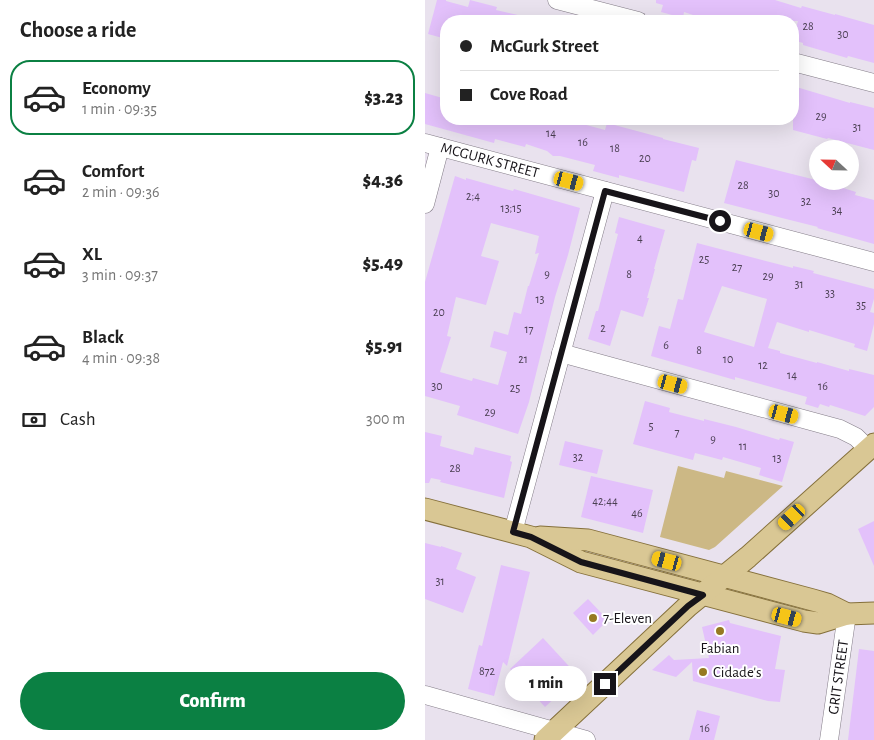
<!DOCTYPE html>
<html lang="en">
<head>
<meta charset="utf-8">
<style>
  body { margin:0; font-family:"Alegreya Sans",sans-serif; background:#f6f6f6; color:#222; height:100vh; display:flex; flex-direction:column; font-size:19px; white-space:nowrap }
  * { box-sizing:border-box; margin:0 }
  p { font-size:16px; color:#767676 }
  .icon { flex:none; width:28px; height:28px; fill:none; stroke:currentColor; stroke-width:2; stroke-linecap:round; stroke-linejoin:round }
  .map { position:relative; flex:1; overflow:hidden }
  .sheet { display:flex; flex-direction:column; background:#fff; width:425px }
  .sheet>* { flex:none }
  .top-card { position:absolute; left:15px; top:15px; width:359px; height:110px; border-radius:20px; box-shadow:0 5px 20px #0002; display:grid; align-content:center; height:110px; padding:0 20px; background:#fff }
  .needle { width:32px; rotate:292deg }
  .fabs { position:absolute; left:384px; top:140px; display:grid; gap:10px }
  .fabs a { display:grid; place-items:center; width:50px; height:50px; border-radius:50%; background:#fff; box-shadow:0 5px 20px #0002; font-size:25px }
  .end { position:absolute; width:22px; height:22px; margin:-11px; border:6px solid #171419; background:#fff; box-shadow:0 0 0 2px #fff }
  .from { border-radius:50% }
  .bubble { position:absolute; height:35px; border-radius:18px; background:#fff; box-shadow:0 5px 20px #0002; font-size:16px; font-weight:800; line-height:35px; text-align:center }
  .car { position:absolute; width:15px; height:30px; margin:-15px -8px; border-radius:6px; box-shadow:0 0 4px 1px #0007; background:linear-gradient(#f5c518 24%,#345 0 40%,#f5c518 0 76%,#345 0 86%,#f5c518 0) }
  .top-card b { display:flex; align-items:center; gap:18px; height:48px; font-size:19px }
  .top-card b+b { border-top:1px solid #e0e0e0 }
  .top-card i { width:12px; height:12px; background:#222 }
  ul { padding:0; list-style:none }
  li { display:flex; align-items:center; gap:15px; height:75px; margin:0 10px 8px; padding:0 10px; border:2px solid transparent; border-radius:20px }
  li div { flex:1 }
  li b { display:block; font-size:19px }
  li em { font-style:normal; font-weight:800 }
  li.selected { border-color:#0b8043 }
  li>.icon { width:45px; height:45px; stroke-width:1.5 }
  h2 { padding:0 20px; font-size:22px; line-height:60px }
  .pay { display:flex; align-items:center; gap:12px; height:55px; padding:0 20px; font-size:19px }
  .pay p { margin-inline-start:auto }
  .button { display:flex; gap:10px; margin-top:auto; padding:10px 20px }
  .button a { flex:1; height:58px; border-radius:30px; background:#0b8043; color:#fff; font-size:20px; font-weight:800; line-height:58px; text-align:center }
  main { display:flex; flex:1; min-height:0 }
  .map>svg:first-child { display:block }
</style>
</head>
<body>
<main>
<section class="sheet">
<h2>Choose a ride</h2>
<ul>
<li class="selected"><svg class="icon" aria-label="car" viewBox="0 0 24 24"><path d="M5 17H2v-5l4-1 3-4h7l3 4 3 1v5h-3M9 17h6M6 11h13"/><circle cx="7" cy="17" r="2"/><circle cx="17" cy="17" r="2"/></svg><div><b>Economy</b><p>1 min · 09:35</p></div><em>$3.23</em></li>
<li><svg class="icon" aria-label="car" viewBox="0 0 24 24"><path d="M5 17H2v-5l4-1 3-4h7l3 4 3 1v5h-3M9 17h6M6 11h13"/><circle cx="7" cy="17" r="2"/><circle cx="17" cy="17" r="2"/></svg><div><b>Comfort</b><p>2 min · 09:36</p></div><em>$4.36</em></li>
<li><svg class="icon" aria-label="car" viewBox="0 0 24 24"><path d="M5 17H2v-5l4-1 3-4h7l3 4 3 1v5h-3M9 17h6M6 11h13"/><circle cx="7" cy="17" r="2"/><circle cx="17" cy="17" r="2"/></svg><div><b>XL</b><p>3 min · 09:37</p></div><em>$5.49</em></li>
<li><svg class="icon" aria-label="car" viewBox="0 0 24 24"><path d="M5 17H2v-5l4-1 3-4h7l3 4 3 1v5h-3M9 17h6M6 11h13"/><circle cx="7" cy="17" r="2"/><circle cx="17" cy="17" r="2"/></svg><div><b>Black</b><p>4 min · 09:38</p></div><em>$5.91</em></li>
</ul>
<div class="pay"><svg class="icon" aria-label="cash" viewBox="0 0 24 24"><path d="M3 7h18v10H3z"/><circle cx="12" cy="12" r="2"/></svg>Cash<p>300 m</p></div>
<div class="button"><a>Confirm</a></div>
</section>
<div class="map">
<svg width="449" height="740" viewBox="0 0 449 740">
  <rect width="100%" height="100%" fill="#e9e2ee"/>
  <path fill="#ccb885" d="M253,466L299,478L301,471L358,486L290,547L284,550L235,537Z"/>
  <g fill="#e3c1fb" fill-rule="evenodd">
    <path d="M12,0H21V1L43,7L45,0L72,7L71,10L97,16L96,21H21V39L3,34Z"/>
    <path d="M231,0H350L376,8L377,6L410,15V14L449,25V63L423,56L422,58L378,45V43L368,40L373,21H286L259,12L258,18L236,12L238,5L231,3Z"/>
    <path d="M368,86L425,103V102L449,108V150L403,138L402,139L368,130Z"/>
    <path d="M0,93L21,99V119H139L180,130L182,123L238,138V139L274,148L271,161L267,160L259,192L194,175V178L168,171L170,165L135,156H128L122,151L101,144L100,147L70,139L69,143L0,124Z"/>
    <path d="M311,160L399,182L431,192L430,195L449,200V244L392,228L393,227L357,218L299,203Z"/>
    <path d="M30,176L41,180V178L88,191L89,189L155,208L143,255L130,297L104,402L93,434L32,415L35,406L0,396V282ZM66,223L114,236L110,254L114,253L104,286H103L96,314L89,312L83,335L69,331L65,347L82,352L73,385L48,378L47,381L15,372L26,337L22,336L31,297L61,305L74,261L56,256Z"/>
    <path d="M194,217L240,230L229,269H230L222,298H224L218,317L196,310L185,346L163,339L171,311H173L193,234L190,233Z"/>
    <path d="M272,243L368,268V266L389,271L388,273L449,289V299L445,312L449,313V324L442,351L429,347L430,344L384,330V332L352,322L343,348L355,351V353L392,363V362L424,371V369L449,375V407L440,416L405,405L404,407L395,404L393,408L380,404L382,397L310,377V380L226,356L234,326L245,329L253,299L258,300ZM297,286L342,299L329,347L279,332Z"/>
    <path d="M220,401L245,408L244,412L279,421V419L311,427L354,440L355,438L369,442L357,482L334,475L336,468L298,457L297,460L270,453L268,460L208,444Z"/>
    <path d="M0,432L17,436L15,446L48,455L50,447L86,456L85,461L87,462L79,498L15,482L16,480L6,478L4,483H0Z"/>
    <path d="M140,441L178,450L172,474L134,465Z"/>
    <path d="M166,476L228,490L218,533L156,517Z"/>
    <path d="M449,521V566L433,529Z"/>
    <path d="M0,543L16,547V546L37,553L31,569L51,577L38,613L0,599Z"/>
    <path d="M76,565L105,572L82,666L78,662L69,696L43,689L54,645L57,646Z"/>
    <path d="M163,599L183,620L168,635L148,613Z"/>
    <path d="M304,620L305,623L356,636L350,669L360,670L355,702L343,701L268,681L267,662L251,677L227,670L244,655L249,660L284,658L277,627Z"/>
    <path d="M118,638L153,676L120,707L85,669Z"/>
    <path d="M434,649L449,651V740H423Z"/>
    <path d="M272,710L295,716L289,740H264Z"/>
  </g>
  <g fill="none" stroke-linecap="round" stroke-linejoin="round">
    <defs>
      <g id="minor">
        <path d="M132,0L213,21"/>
        <path d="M368,62L449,83"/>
        <path d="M0,143L449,262"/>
        <path d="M0,204L15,147"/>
        <path d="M136,353L415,429L431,437L443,449"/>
        <path d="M88,532L180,191"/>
        <path d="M0,695L161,740"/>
        <path d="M404,740L422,614"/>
      </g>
      <g id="major">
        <path d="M0,509L106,537L156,562L379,621L393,623L422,614L449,613"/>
        <path d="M115,537L163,540L388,600L402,604L422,614"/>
        <path d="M120,740L263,606L323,557L449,444"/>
      </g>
    </defs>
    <use href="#minor" stroke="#837c87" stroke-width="19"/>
    <use href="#major" stroke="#85703b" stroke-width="23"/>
    <use href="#minor" stroke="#fff" stroke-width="18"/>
    <use href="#major" stroke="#d9c794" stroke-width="21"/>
  </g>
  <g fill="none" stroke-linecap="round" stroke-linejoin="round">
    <path stroke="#171419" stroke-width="6" d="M180,684L263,606L278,595L156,562L106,537L88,532L180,191L295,221"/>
  </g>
  <g fill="#967921" stroke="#fff" stroke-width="2">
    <circle cx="168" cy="618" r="5"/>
    <circle cx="295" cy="631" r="5"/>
    <circle cx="278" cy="672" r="5"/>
  </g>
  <g text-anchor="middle" stroke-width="4" stroke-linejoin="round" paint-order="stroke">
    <g font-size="12" fill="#4a3f52">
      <text x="383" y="30">28</text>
      <text x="418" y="38">30</text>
      <text x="396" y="120">29</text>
      <text x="432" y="131">31</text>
      <text x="126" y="137">14</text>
      <text x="158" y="146">16</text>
      <text x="190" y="152">18</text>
      <text x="220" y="162">20</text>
      <text x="318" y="189">28</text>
      <text x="349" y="197">30</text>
      <text x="48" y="200">2;4</text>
      <text x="381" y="205">32</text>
      <text x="86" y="212">13;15</text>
      <text x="412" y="214">34</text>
      <text x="215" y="242">4</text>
      <text x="279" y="263">25</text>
      <text x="312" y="271">27</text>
      <text x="122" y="278">9</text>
      <text x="204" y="278">8</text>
      <text x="343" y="280">29</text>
      <text x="374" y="288">31</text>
      <text x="405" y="297">33</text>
      <text x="115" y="303">13</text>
      <text x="436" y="309">35</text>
      <text x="14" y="316">20</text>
      <text x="178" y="332">2</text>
      <text x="104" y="333">17</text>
      <text x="241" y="349">6</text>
      <text x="274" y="354">8</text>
      <text x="98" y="363">21</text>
      <text x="303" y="363">10</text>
      <text x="338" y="369">12</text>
      <text x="367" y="379">14</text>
      <text x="12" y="390">30</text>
      <text x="398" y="390">16</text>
      <text x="90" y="392">25</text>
      <text x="65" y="416">29</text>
      <text x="226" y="430">5</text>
      <text x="252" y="436">7</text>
      <text x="288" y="443">9</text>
      <text x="318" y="450">11</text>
      <text x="153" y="461">32</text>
      <text x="352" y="462">13</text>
      <text x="30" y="472">28</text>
      <text x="180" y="505">42;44</text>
      <text x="212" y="517">46</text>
      <text x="15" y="585">31</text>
      <text x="62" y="675">872</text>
      <text x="280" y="732">16</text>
    </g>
    <g font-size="15" fill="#171419" stroke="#fff">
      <text transform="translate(65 160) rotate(15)" y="5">MCGURK STREET</text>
      <text transform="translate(413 677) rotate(-82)" y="5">GRIT STREET</text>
    </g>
    <g font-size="15" fill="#171419" stroke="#fff" text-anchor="start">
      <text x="178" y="623">7-Eleven</text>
      <text x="295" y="653" text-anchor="middle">Fabian</text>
      <text x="288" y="677">Cidade's</text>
    </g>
  </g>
</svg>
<div class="fabs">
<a><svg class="needle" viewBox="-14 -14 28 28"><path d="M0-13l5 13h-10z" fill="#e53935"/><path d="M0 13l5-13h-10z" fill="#767676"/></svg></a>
</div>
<i class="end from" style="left:295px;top:221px"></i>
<i class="end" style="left:180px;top:684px"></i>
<div class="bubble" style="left:80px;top:666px;width:82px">1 min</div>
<i class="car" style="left:144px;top:181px;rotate:105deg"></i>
<i class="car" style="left:334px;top:232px;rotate:105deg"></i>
<i class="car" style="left:248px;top:384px;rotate:105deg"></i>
<i class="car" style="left:359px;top:414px;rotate:105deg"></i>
<i class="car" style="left:367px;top:517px;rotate:227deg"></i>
<i class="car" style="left:242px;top:561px;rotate:285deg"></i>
<i class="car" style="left:362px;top:617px;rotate:105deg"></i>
<div class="top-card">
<b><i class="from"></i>McGurk Street</b>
<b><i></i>Cove Road</b>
</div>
</div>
</main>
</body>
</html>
